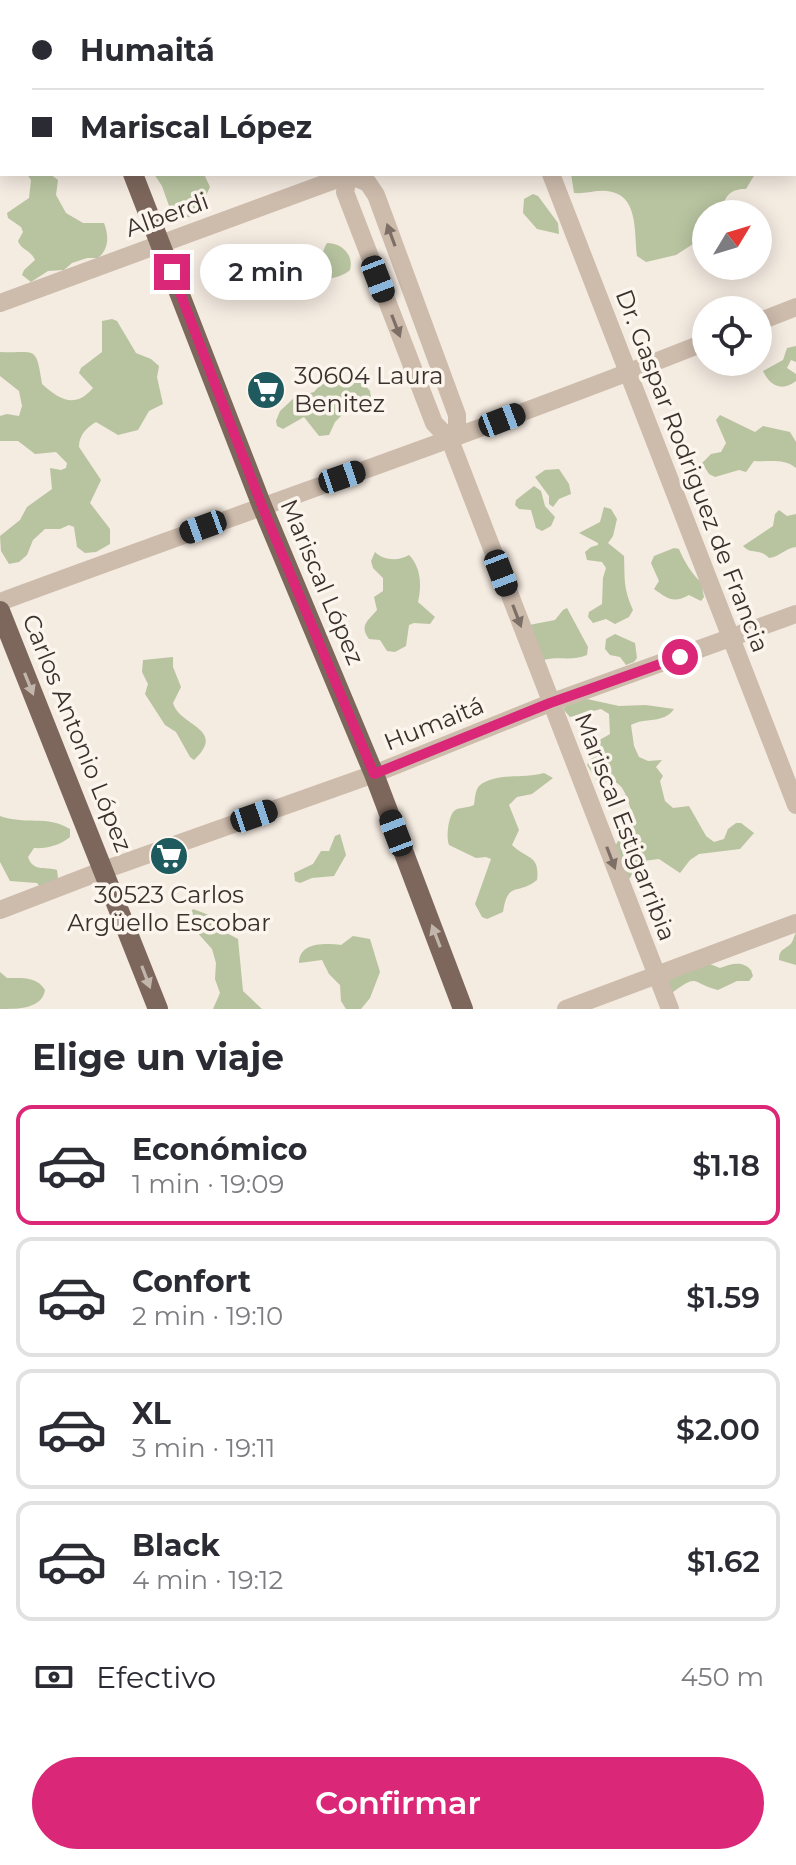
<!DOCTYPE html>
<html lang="es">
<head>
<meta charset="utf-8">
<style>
  body { margin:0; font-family:Montserrat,sans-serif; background:#f2f2f3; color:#2b2b33; height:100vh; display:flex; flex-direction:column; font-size:30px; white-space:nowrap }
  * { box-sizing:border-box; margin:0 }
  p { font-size:26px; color:#7c7c81 }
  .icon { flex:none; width:44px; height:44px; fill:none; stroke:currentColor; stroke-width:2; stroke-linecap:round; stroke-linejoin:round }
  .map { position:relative; height:1009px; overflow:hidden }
  .sheet { display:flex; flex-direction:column; background:#fff; flex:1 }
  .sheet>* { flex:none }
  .top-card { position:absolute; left:0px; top:0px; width:796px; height:176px; box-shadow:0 4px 20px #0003; display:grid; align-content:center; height:176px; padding:0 32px; background:#fff }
  .needle { width:52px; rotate:52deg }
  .fabs { position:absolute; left:692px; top:200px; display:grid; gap:16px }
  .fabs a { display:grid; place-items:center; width:80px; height:80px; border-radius:50%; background:#fff; box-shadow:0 4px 20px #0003; font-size:40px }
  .end { position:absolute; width:36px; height:36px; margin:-18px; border:10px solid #db2777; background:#fff; box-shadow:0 0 0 4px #fff }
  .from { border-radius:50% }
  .bubble { position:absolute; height:56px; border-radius:28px; background:#fff; box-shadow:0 4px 20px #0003; font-size:26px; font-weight:600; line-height:56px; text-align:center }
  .car { position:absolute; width:24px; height:48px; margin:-24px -12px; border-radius:10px; box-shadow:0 0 6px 2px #0007; background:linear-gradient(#222 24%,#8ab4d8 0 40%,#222 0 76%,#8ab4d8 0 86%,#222 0) }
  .top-card b { display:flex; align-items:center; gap:28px; height:76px; font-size:30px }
  .top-card b+b { border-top:2px solid #e1e1e2 }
  .top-card i { width:20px; height:20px; background:#2b2b33 }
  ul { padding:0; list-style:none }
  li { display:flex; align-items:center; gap:24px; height:120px; margin:0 16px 12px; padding:0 16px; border:4px solid #e1e1e2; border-radius:16px }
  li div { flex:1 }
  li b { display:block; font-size:30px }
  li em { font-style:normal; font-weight:600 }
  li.selected { border-color:#db2777 }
  li>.icon { width:72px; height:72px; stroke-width:1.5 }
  h2 { padding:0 32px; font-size:36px; line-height:96px }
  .pay { display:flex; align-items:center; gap:20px; height:88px; padding:0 32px; font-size:30px }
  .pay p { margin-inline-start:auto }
  .primary-button { display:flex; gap:16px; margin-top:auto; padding:16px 32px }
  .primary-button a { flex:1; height:92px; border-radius:48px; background:#db2777; color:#fff; font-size:32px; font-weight:600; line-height:92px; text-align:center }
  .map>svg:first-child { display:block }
</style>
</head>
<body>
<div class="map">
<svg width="796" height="1009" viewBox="0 0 796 1009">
  <rect width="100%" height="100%" fill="#f4ebe1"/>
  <g fill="#b8c4a0">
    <path d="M540,0H671L672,2H539Z"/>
    <path d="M27,174H50L58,180L56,195L66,213L83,223H104C109,236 109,249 98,258H87L72,263L64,270L48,271L31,282L22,275L24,270L35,260C31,250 21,250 18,241L23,232L21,227L8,218L7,213L29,198L31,180Z"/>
    <path d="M154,174H204L210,187C202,204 196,221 174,220L162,186Z"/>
    <path d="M571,174H755L746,189C730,188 722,198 723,214H706V240L693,244L676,255L646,262L637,256C634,232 639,194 607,191C596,190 585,194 574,193Z"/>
    <path d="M533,194L538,196L558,223L559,234L537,229L523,213L524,199Z"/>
    <path d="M327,243C342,243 354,255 350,270C335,283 318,274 303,293H292L279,274L288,269L296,277C327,277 316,261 327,243Z"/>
    <path d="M112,319L117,321L136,353L151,359L159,366L157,377L163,404L149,411L138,430L118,435L96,422C86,428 79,435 79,447L101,480L90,503L110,529V544L96,552L85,553L77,547L74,527L69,525L60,529H45L33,540L27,555L19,562L9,564L1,551L0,536L20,520L27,507L52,489L50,468L61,470L66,468L67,463L56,452L35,454L18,441H0V416L7,414L19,416L22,406L19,391L0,376V352C35,354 36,343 42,384C60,400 75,409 93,388L79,373L81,368L102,352V321Z"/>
    <path d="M796,346V362L791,360L787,368L796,374V381C782,392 770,386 763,371L783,360L787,348Z"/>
    <path d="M357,376L370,391L372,404L362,408L354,398L344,393L343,414L335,422L329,435L319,436L304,417L283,429L277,426L276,421L280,411L295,397L314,392L320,385L332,380L345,381Z"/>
    <path d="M720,415L755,432L763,426L790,432L796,442V468C784,458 769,462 754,461L746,472L739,470L715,477L709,474L702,463L711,454L721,452L726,443L716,420Z"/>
    <path d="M559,469L569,484L571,494L559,499L553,507L549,504V496L535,477L545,470Z"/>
    <path d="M534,486L541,491L545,506L555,517L551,526L542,531L536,528L531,510L519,509L515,505L516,500Z"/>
    <path d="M604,507L611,509L617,519L613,536L608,543L624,556C625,580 623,587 633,610L629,617L615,624L606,619L593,623L588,617L589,612L602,604L603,578L606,568L602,562L587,560L585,552L591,547L598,545V543L579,533L600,522Z"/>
    <path d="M779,510L787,516L796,514V547C785,548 780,557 769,558C767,556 765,554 762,553C755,550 751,554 743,546L773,526L775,514Z"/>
    <path d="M674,548L679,549C683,559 692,575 701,582L704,597L701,601L689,595C673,604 667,598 654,589L659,581L651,563L654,556Z"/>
    <path d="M375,552C384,561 399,561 409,555C421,567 422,586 418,602L435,617L430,624L414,623L409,625L406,646L395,652L387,651L380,640L369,639C359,625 368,621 377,610L374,597L383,591V578L373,568L371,561Z"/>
    <path d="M567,608L588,647L587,655C571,662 557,655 541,661L529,625L555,620L563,610Z"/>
    <path d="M615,634L635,643L637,658L634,662L626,665L620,657L610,655L605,649L606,639Z"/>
    <path d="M173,657V667L181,687L173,703C179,726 228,729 194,760L190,757L176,732L165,725L145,694L148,684L142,672L143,660Z"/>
    <path d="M587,699L619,706L646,705L674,709C664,724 645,717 631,725L634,746L639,757L648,761L662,760L656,767L663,776L660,781L665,801L673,808L689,806L706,836L714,842L724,839L728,829L736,823H741L754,833L740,849L699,854L690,860L680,873L659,859L643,861L628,880L615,846C625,829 637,827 629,804C625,793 624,787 614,781L598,782L587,765L596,752V742L610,734L609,714L601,709L570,717L563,709L567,705Z"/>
    <path d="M544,773L553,778L532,794L517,797L509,805L519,830L512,845C527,860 540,854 537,880C517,896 508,880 503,912L487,919L482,917L475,904L491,859L486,857L476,858L449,845C446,838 448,817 454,811C458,807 468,808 474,805C475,799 475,791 479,786C495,772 525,779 544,773Z"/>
    <path d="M0,816C24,825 47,815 70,829V837C61,845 46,849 34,848L28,857C33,872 44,866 57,870L58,878L50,885L40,887L37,883L10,881L0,862Z"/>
    <path d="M340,834L346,855L334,876L312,878L300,883L295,881L294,873L313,864L321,851H329L335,836Z"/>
    <path d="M193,909L209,915L219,929L238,939L243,991L262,1009H213L220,993L215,979L216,963L212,949L195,930L190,914Z"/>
    <path d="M796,932V965L779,960C779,947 787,950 792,942C794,939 794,935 796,932Z"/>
    <path d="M353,936L370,939L380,972L370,998L361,1009H346L341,1001L340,985L329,974L322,960L299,963C299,942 325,943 341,945Z"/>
    <path d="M705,962L720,968C731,964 742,960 751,970L753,976L749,981H737L718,990C691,984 700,972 672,993L662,978Z"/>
    <path d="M0,972L7,978C21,978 37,976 45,990C42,1009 18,1009 0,1009Z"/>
  </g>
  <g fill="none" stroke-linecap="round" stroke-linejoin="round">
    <g stroke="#cdbbac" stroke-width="18">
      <path d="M483,0L484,2"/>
      <path d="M789,0V2"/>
      <path d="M261,2L266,0"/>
      <path d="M794,14L796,19"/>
      <path d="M0,98H2"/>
      <path d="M349,174L345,192L434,423L450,440L670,1009"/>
      <path d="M551,174L796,805"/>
      <path d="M349,175L368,183L376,195L457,415V426L450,440"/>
      <path d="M0,303L351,174"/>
      <path d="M758,322L796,307"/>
      <path d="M0,602C235,515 473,434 706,342"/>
      <path d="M0,910L104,870L374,774L550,703L796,614"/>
      <path d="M566,1009L796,923"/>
    </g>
    <g stroke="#7d675c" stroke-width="20">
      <path d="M64,0V2"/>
      <path d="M133,174L262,506L374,774L463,1009"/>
      <path d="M0,611L158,1009"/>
    </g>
  </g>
  <defs><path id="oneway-solid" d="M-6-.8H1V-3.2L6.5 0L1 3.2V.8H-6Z" transform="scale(2)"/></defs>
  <g fill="#7d6f65">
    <use href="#oneway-solid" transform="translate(391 235) rotate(-110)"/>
    <use href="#oneway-solid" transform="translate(396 326) rotate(69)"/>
    <use href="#oneway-solid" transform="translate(517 616) rotate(69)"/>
    <use href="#oneway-solid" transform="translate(611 858) rotate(69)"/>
  </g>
  <g fill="#c2b5ac">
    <use href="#oneway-solid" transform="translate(29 684) rotate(68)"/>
    <use href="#oneway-solid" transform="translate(436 936) rotate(-111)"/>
    <use href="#oneway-solid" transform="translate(146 977) rotate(69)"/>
  </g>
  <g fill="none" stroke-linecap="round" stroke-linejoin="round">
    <path stroke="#db2777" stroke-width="10" d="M172,272L262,506L374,774L550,703L680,657"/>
  </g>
  <defs>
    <symbol id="supermarket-disc" viewBox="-11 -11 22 22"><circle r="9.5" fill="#1f5a5e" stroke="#fbf5ee"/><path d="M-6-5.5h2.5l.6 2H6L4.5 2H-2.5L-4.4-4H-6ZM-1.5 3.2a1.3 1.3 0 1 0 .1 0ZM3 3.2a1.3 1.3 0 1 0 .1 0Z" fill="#fff"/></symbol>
  </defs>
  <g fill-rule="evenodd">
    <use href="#supermarket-disc" x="244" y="368" width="44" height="44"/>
    <use href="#supermarket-disc" x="147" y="834" width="44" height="44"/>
  </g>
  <g text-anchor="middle" stroke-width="7" stroke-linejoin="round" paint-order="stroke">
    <g font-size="24" fill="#3b302b" stroke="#fbf5ee">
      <text transform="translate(167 215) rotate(-20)" y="8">Alberdi</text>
      <text transform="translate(692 471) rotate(69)" y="8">Dr. Gaspar Rodriguez de Francia</text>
      <text transform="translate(322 582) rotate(67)" y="8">Mariscal López</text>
      <text transform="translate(434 724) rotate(-22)" y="8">Humaitá</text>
      <text transform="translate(77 733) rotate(68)" y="8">Carlos Antonio López</text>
      <text transform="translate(625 827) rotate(69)" y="8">Mariscal Estigarribia</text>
    </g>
    <g font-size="24" fill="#3b302b" stroke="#fbf5ee" text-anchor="start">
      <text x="294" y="384">30604 Laura<tspan x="294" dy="28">Benitez</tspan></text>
      <text x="169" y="903" text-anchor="middle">30523 Carlos<tspan x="169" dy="28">Argüello Escobar</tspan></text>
    </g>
  </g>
</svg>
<div class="fabs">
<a><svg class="needle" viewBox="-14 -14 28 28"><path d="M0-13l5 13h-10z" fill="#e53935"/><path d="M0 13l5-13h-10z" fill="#7c7c81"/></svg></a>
<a><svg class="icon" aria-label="locate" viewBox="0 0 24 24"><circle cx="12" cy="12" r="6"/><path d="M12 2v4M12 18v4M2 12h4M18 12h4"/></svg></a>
</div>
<i class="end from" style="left:680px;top:657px"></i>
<i class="end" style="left:172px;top:272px"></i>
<div class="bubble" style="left:200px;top:244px;width:132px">2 min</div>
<i class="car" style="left:378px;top:279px;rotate:159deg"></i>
<i class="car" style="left:502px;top:420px;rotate:69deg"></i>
<i class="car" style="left:342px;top:477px;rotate:71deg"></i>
<i class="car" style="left:203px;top:527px;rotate:250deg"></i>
<i class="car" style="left:501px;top:573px;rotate:159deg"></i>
<i class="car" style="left:254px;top:816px;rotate:71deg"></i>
<i class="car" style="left:396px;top:833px;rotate:339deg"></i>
<div class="top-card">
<b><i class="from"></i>Humaitá</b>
<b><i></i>Mariscal López</b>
</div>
</div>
<section class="sheet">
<h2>Elige un viaje</h2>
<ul>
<li class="selected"><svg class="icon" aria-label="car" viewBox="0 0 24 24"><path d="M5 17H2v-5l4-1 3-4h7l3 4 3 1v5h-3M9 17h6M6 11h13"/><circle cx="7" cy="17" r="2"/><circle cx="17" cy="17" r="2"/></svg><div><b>Económico</b><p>1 min · 19:09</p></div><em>$1.18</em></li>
<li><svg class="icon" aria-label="car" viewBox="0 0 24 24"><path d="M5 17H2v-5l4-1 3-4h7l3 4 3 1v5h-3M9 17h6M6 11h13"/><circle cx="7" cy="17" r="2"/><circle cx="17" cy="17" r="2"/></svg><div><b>Confort</b><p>2 min · 19:10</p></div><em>$1.59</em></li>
<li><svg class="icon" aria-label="car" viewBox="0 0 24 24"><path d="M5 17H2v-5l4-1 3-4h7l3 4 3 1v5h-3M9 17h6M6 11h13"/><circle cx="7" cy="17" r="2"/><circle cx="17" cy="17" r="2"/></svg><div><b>XL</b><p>3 min · 19:11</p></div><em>$2.00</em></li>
<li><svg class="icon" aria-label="car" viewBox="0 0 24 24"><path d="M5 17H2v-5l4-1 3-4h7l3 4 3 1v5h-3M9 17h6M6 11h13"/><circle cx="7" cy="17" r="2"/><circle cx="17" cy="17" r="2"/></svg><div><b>Black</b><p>4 min · 19:12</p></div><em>$1.62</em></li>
</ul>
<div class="pay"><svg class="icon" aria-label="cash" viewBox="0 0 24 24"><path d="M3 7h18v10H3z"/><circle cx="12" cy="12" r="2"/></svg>Efectivo<p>450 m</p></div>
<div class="primary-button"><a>Confirmar</a></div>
</section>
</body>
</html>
